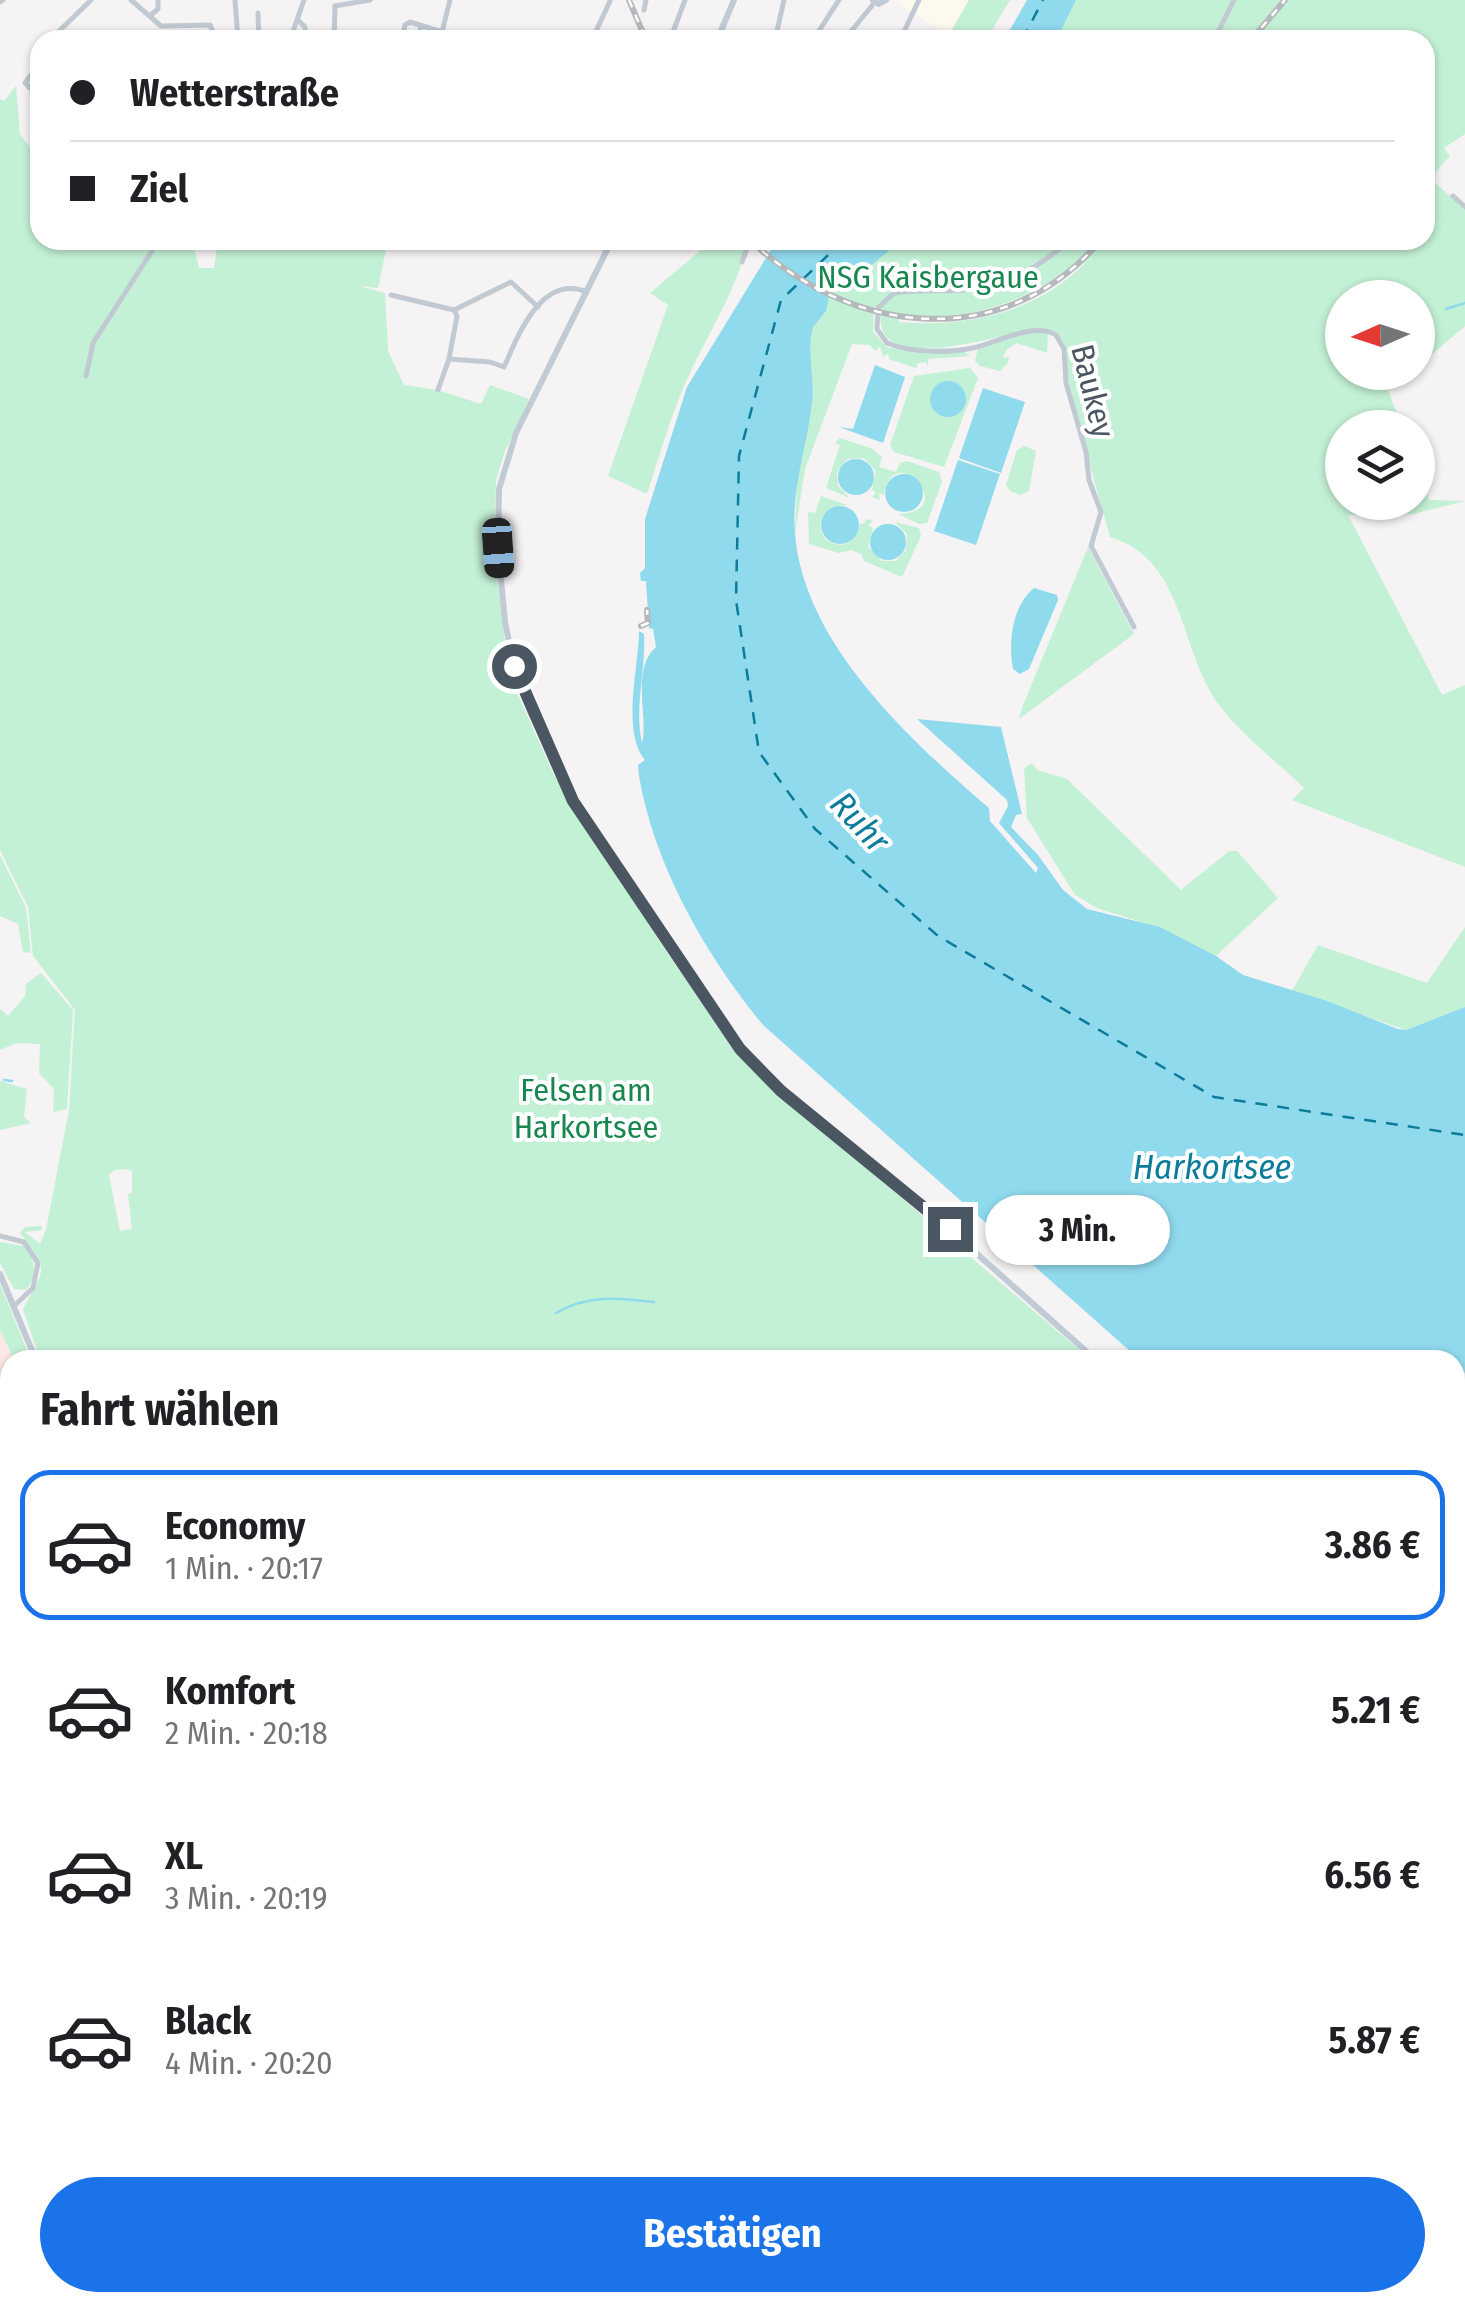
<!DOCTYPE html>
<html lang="de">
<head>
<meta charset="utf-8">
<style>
  body { margin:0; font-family:"Fira Sans Condensed",sans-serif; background:#f2f2f2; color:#202124; height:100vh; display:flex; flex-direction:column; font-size:38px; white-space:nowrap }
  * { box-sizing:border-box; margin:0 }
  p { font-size:32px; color:#757577 }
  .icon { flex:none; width:55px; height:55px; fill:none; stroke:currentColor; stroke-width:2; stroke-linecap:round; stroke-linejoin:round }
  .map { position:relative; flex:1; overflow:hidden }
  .details { position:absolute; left:0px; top:1350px; width:1465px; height:962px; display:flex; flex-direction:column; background:#fff; border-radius:30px 30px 0 0; box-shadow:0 2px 8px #0004 }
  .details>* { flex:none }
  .hud { position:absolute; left:30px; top:30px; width:1405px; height:220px; border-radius:30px; box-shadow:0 2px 8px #0004; display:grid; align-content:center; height:220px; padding:0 40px; background:#fff }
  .needle { width:65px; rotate:267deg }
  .controls { position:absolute; left:1325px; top:280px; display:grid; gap:20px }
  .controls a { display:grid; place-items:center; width:110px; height:110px; border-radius:50%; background:#fff; box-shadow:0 2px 8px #0004; font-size:50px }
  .end { position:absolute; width:45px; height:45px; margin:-22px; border:12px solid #4a5661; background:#fff; box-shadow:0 0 0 5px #fff }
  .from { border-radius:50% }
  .bubble { position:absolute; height:70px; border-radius:35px; background:#fff; box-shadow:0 2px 8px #0004; font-size:32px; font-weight:700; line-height:70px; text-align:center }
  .car { position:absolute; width:30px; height:60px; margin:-30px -15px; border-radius:12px; box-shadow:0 0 8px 2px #0007; background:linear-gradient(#222 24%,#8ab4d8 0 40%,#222 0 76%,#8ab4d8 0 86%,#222 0) }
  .hud b { display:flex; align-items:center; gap:35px; height:95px; font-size:38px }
  .hud b+b { border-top:2px solid #e0e0e0 }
  .hud i { width:25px; height:25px; background:#202124 }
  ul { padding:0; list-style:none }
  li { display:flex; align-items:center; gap:30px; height:150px; margin:0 20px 15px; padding:0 20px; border:5px solid transparent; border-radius:30px }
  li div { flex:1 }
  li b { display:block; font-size:38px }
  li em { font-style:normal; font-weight:700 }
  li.active { border-color:#1a73e8 }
  li>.icon { width:90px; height:90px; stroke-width:1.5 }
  h2 { padding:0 40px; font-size:45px; line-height:120px }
  .button { display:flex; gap:20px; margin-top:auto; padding:20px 40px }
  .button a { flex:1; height:115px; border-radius:60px; background:#1a73e8; color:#fff; font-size:40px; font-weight:700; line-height:115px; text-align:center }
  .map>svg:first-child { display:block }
</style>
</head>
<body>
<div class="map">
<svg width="1465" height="2311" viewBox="0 0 1465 2311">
  <rect width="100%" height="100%" fill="#f5f3f3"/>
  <path fill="#fdf9ef" d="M892,0H969L949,35Z"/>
  <path fill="#fce8e6" d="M0,1330L14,1360H10V1566L0,1569Z"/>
  <g fill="#c3f1d5" fill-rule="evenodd">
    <path d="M969,0H1010L990,33L983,30L981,34L986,40H946Z"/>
    <path d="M1070,0H1282L1263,21L1265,25L1282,5H1287V0H1465V134L1444,148L1450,156L1431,177L1425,172V40H1051Z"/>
    <path d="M16,86L20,134L40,161V240H192L199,268H214L218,240H388L378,288L359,286L385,293L388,351L404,385L438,390L481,404L490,385L529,399L505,451L496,480L494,555L507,657L517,693L553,773L668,954L752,1070L1091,1360H40L23,1309C47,1266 48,1270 20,1233L25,1227L41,1226L42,1230L25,1232L40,1244L46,1230L69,1110L75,1010L33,956L28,907L0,850V99L4,101ZM127,1169L132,1171V1193L128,1194L132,1229L120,1231L109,1175L114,1170Z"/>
    <path d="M1425,174L1465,209V326L1418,366V298H1342V372L1409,373L1388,390L1402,427L1342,428V502H1418V468L1429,500L1465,501L1413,514L1348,515L1442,695L1465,685V867L1292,800L1304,788C1277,762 1243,736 1220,706C1179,653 1186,559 1110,537L1067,383L1062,340L1053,330C1020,322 870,389 881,309L874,307L873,332L888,348L965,352L970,356L928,359V366L926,362L918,363L916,368L889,359L888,353L884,357L880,347L875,351L870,345L852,344L805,469L795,533L803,310L882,240H1425ZM1080,259L1085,263C1037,313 965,328 899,322L900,315C967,322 1028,304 1080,259Z"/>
    <path d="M713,240L728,244L736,240L745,253C732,297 708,334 689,375C671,413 660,455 647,494L608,476L668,305L650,293Z"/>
    <path d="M1036,331L1048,332L1047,353L1017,343L1007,349L1003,358L1009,357L1008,363L1000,371L980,366L975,361L978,347Z"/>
    <path d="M970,368L978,378L944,467L894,452L890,445L914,376Z"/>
    <path d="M840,438L873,449L882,457L879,467L896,472L900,463L907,461L939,472L942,482L927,523L919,524L898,514C962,512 893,437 884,495L879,493L880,500L872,497L876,492L872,490L876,471L864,458L847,459L837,472L838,486L850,498L826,488L840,445L835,443Z"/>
    <path d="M1025,446L1036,451L1029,491L1021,495L1010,491L1006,485L1017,450Z"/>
    <path d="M821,496L847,505C828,505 811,519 826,540C842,550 858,543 860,523L865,524V519L873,521L868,525L873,528L868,547L882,561H896L906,550L907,534L895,522L919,528L921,536L902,577L864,561L861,554L851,550L839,553L809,544L808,512L815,513Z"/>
    <path d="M1088,547L1134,634L1019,719L1022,708Z"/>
    <path d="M1032,763L1037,770L1067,779L1181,890L1229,851H1237L1278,898L1216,956L1160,928L1097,908L1075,895L1027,818L1024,769Z"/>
    <path d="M0,855L26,908L31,953L23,952L18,924L0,916Z"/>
    <path d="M1465,927V1007L1406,1030L1292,991L1318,945L1427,983Z"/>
    <path d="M41,973L73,1010L67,1109L53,1112L54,1089L39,1073L40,1044L17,1043L0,1050V1009L8,1016L25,996L26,984Z"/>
    <path d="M0,1081L27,1089L24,1117L31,1123L0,1130Z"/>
    <path d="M0,1242L24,1246C36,1261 38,1275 26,1290L14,1289L0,1263Z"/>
    <path d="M0,1284L31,1360H14L0,1330Z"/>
    <path d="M1465,1407V1447L1460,1449L1465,1458V1503L1455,1504V1412Z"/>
    <path d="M0,1589L10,1604V2302H503L509,2311H0Z"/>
    <path d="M1455,1885L1464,1886L1458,1905L1465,1906V2311H1096V2302H1455Z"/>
    <path d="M1089,2302V2311H514L508,2303Z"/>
  </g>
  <g fill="#90daee">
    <path d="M1027,0H1076L1056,40H1004Z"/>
    <path d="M777,240H793L795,249L801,240H902L852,281L830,291L826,311L813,327C806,352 815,378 812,403C807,447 791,489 795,533C803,643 910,740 989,808L990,821L1036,873L1038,868L999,823L1008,806L1007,800L917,719L1001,727L1022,814L1016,815L1011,827L1038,855L1063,890L1087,909L1160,927L1216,956L1243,975L1327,1001L1398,1029L1406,1030L1465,1007V1372L1455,1381V1360H1140L763,1025C706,956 654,865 639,776L638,765L645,760C621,732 639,666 639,631L644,634C646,671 634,706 642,743C649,717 630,670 656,647L653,629L649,628L646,581H641L640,573L645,568V519L687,387Z"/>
    <path d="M875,365L905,377L883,443L839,427L853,429Z"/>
    <circle cx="948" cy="399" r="18"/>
    <path d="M983,388L1025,402L1001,473L959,458Z"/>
    <circle cx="856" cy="477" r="18"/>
    <path d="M958,460L1000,474L976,545L934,531Z"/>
    <circle cx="904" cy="493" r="19"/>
    <circle cx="840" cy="525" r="19"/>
    <circle cx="888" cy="542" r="18"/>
    <path d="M1034,588L1057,595L1058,600L1029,669L1020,674L1013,669C1008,642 1012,606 1034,588Z"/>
  </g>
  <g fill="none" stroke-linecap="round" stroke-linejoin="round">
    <g stroke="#90daee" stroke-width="2.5">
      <path d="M1446,309L1465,303"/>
      <path d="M4,1080L12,1081"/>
      <path d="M556,1313C588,1294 619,1298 654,1302"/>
      <path d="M1455,2010L1465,2011"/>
      <path d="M0,2065L10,2069"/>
      <path d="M0,2091L10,2088"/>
      <path d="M0,2155L10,2148"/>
      <path d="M560,2302L563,2311"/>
    </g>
    <g stroke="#0c7c9b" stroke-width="2.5" stroke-dasharray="12 10" stroke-linecap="butt">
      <path d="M1022,40L1043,0"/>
      <path d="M844,240L781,300L739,456L736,600L759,752L815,829L938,936L1214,1097L1465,1135"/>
    </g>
    <g stroke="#c1cad2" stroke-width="5">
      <path d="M131,0L161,26L210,25L217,40"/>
      <path d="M235,0L238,40"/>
      <path d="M0,2L3,0"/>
      <path d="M335,6L370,0"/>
      <path d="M644,10L646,0"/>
      <path d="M258,13L259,40"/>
      <path d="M151,15L158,9V0"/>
      <path d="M298,20L305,27V40"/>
      <path d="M50,40L91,0"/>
      <path d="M290,40L304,0"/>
      <path d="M334,40L335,6"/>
      <path d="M402,40L405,25L410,22L442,32"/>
      <path d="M418,40L421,26"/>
      <path d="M440,40L450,0"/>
      <path d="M592,40L610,1"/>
      <path d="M670,40L685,0"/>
      <path d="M775,40L784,0"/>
      <path d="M813,40L839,0"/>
      <path d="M844,40L875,2"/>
      <path d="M900,40L919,0"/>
      <path d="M1214,40L1234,0"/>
      <path d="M40,63L25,83L31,89L40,87"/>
      <path d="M1453,196L1465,207"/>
      <path d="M1069,240C1041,267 1004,287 965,290C942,292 917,289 894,293L878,308L877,329L887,343C911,353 948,353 973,348C996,343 1035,321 1056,335L1064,349L1066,383L1086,452L1089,480L1101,512L1091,546L1134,627"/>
      <path d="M742,262L750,240"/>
      <path d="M391,295L454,310"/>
      <path d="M454,310L511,282L538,307"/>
      <path d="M449,359L490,362L504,367C518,336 541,273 587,292"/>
      <path d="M86,376L93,343L159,240"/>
      <path d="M438,390L449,359L457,316L454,310"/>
      <path d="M0,1236L24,1242L38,1263L33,1288L15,1305"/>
      <path d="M0,1438L10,1460"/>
      <path d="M0,1506L10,1486"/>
      <path d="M1455,1507L1465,1504"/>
      <path d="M1455,1578L1465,1577"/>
      <path d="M0,1587L10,1602"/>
      <path d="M1455,1606L1465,1610"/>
      <path d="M1455,1662H1465"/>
      <path d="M1455,1865L1465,1864"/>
    </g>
    <g stroke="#c1cbd6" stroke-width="6">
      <path d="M873,0L879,4L886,0"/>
      <path d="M717,40L734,0"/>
      <path d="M612,240L516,433L499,489L498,548L505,622L517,679L531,714L573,801L751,1062L901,1186L1096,1360"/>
      <path d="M0,1274L36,1360"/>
      <path d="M1455,1409L1465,1403"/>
      <path d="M506,2302L512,2311"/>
    </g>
    <defs>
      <g id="rail">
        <path d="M629,0L646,40"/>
        <path d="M1251,40L1285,0"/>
        <path d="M750,240C852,337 1005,353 1101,240"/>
        <path d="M641,626L648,623L647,610"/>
      </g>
    </defs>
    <use href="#rail" stroke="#b5b8bd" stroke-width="6"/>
    <use href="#rail" stroke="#fff" stroke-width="2.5" stroke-dasharray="8" stroke-linecap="butt"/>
  </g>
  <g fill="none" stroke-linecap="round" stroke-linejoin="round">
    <path stroke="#4a5661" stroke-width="12" d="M514,666L573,801L740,1049L781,1091L950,1229"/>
  </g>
  <g text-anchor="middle" stroke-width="8" stroke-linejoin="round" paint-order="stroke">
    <g font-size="32" fill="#17864f" stroke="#fff">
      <text x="928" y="288">NSG Kaisbergaue</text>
      <text x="586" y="1101">Felsen am<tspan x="586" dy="37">Harkortsee</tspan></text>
    </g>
    <g font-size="32" fill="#4a5661" stroke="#fff">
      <text transform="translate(1093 391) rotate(76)" y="11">Baukey</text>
    </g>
    <g font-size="35" font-style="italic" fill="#0c7c9b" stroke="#fff">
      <text transform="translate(860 822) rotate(47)" y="12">Ruhr</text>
      <text x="1212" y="1179">Harkortsee</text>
    </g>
  </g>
</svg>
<div class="controls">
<a><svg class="needle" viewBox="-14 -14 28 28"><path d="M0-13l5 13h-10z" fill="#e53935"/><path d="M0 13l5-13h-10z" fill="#757577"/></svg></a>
<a><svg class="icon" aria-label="layers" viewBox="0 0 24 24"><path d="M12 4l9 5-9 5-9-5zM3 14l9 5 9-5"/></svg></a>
</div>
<i class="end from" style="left:514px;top:666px"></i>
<i class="end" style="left:950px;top:1229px"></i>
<div class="bubble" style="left:985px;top:1195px;width:185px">3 Min.</div>
<i class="car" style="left:498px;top:548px;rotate:176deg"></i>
<div class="hud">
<b><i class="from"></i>Wetterstraße</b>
<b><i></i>Ziel</b>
</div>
<section class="details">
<h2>Fahrt wählen</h2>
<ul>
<li class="active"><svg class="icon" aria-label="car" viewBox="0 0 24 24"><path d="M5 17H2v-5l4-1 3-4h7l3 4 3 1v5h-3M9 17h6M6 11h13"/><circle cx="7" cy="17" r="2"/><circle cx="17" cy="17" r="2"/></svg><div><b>Economy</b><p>1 Min. · 20:17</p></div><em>3.86 €</em></li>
<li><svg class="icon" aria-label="car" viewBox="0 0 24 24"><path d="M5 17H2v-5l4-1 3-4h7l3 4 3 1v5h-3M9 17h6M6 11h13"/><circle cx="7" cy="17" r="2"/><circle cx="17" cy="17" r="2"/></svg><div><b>Komfort</b><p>2 Min. · 20:18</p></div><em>5.21 €</em></li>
<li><svg class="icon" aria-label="car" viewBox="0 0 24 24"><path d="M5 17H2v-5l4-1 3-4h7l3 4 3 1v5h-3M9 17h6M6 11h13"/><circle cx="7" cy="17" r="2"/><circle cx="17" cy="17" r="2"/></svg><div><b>XL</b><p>3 Min. · 20:19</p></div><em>6.56 €</em></li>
<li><svg class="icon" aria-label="car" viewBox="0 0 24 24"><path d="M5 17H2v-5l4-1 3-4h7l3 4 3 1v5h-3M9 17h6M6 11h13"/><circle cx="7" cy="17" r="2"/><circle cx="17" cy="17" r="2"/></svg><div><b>Black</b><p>4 Min. · 20:20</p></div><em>5.87 €</em></li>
</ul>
<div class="button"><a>Bestätigen</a></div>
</section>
</div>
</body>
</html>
